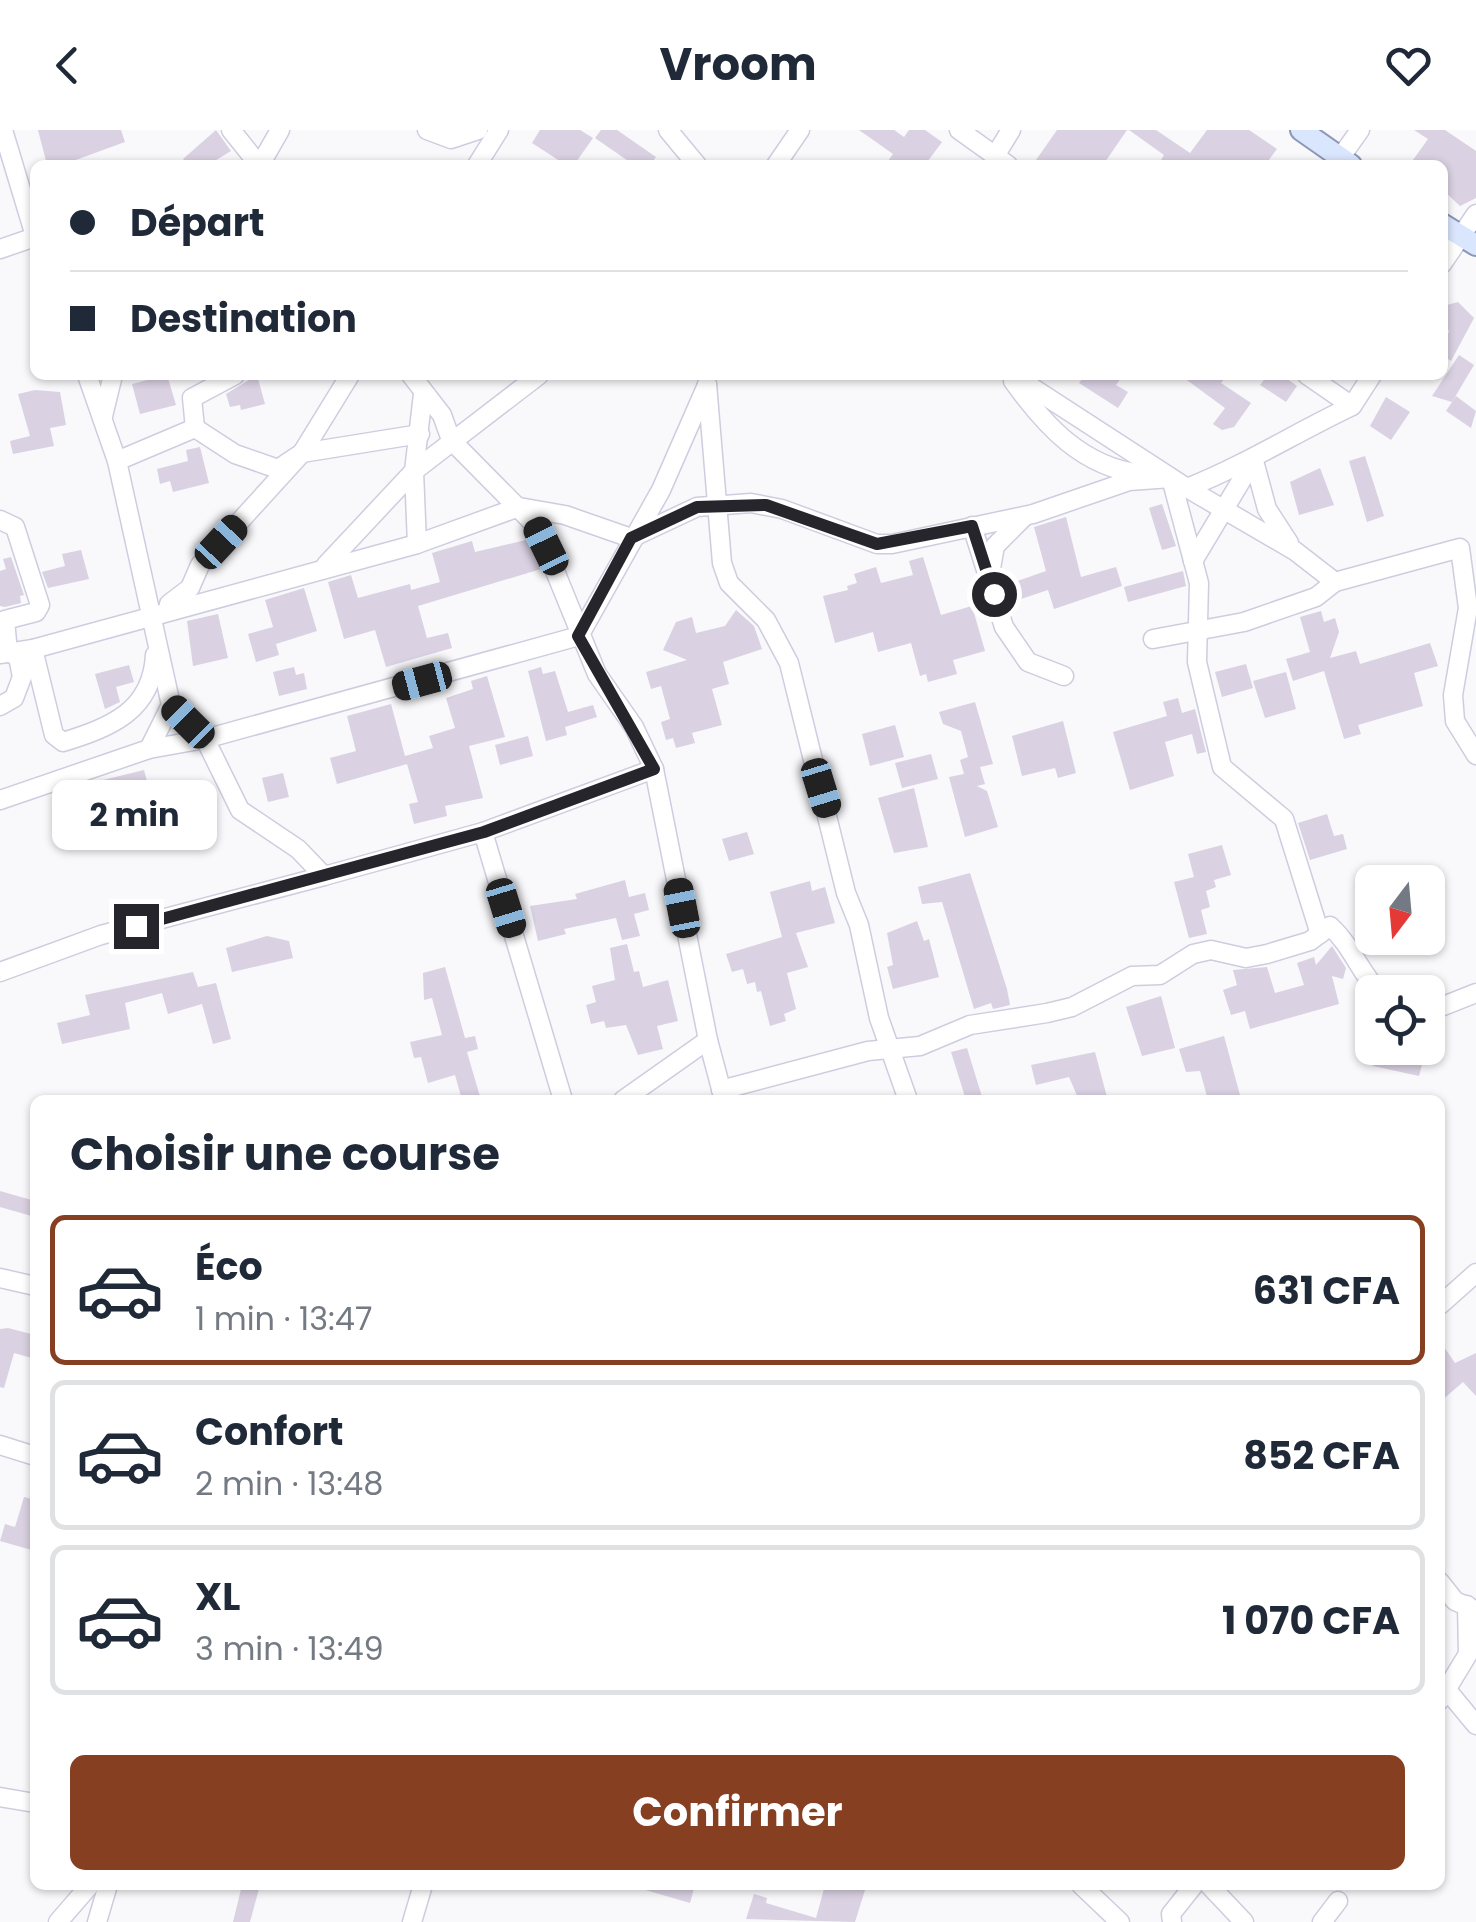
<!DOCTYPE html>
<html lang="fr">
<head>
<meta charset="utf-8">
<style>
  body { margin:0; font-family:Poppins,sans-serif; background:#f6f6f7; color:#1f2937; height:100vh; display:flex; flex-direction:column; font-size:38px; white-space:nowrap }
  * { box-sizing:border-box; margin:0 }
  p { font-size:32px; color:#747a83 }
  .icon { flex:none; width:55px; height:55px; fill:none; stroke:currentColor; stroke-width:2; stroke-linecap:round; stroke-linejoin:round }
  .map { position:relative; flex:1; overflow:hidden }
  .drawer { position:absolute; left:30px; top:965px; width:1415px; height:795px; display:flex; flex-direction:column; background:#fff; border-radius:15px; box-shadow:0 2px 8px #0004 }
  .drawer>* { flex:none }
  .hud { position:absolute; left:30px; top:30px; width:1418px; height:220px; border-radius:15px; box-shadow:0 2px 8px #0004; display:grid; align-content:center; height:220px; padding:0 40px; background:#fff }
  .needle { width:65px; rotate:196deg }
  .controls { position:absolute; left:1355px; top:735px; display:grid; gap:20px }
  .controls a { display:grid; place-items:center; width:90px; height:90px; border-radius:15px; background:#fff; box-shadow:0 2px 8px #0004; font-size:50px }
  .end { position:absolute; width:45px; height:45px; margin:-22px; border:12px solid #26252c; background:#fff; box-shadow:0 0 0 5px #fff }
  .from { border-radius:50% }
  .bubble { position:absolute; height:70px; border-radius:15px; background:#fff; box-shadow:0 2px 8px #0004; font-size:32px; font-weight:700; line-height:70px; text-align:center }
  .car { position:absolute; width:30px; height:60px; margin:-30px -15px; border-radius:12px; box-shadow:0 0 8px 2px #0007; background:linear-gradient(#222 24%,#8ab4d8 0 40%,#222 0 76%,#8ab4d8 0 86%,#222 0) }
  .hud b { display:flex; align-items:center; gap:35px; height:95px; font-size:38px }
  .hud b+b { border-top:2px solid #e0e1e3 }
  .hud i { width:25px; height:25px; background:#1f2937 }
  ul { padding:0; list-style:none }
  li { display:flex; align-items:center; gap:30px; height:150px; margin:0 20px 15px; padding:0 20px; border:5px solid #e0e1e3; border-radius:15px }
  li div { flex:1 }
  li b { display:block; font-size:38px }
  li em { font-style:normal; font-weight:700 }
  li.selected { border-color:#873f21 }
  li>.icon { width:90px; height:90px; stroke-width:1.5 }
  h2 { padding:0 40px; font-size:45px; line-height:120px }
  .button { display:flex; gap:20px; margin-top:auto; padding:20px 40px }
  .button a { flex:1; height:115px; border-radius:15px; background:#873f21; color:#fff; font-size:40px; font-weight:700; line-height:115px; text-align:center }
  header { display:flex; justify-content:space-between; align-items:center; height:130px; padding:0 40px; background:#fff; font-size:45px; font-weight:700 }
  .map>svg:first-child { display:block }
</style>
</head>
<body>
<header><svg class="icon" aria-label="back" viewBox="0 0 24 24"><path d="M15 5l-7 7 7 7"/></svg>Vroom<svg class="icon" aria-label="heart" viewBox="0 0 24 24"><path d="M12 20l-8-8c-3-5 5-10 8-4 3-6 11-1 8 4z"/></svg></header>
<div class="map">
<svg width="1476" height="1792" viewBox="0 0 1476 1792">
  <rect width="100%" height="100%" fill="#f9f9fc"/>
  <g fill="#dad1e2">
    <path d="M38,0H121L125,12L62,35H47Z"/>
    <path d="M216,0L231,21L208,35H189L183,29Z"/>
    <path d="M540,0H580L593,8L574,35H566L532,13Z"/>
    <path d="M601,0H617L656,27L650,35H634L595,8Z"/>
    <path d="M859,0H894L904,7L909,0H925L942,12L925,35H885L893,24Z"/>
    <path d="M1057,0H1127L1103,35H1044L1036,30Z"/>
    <path d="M1129,0H1156L1190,23L1207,0H1249L1277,19L1265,35H1158L1164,25Z"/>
    <path d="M1414,0H1445L1476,21V68L1460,76L1442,59V35H1420L1413,30L1428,9Z"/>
    <path d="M1458,172L1474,188L1451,231L1442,225V199L1449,203L1443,176Z"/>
    <path d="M1459,225L1474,235L1452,272L1432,266Z"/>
    <path d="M167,245L176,275L140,284L132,254Z"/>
    <path d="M257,245L265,274L241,280L240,275L230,277L226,264Z"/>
    <path d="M1085,245H1123L1116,255L1128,262L1118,278L1079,253Z"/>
    <path d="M1180,245H1227L1221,253L1251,273L1234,297L1222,300L1213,294L1225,278Z"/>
    <path d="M1268,245H1282L1297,256L1286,272L1260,255Z"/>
    <path d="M35,260L60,262L66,295L50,298L54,316L13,324L10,311L30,306L18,264Z"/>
    <path d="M1456,266L1476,281L1471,298L1446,281Z"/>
    <path d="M1386,267L1410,282L1391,310L1370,296Z"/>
    <path d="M200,317L209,353L173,362L170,351L160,354L157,339L188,331L186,320Z"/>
    <path d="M1365,326L1384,386L1367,392L1349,331Z"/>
    <path d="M1320,338L1334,375L1299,385L1290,352Z"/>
    <path d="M1162,374L1176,416L1162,420L1149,378Z"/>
    <path d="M1066,387L1081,447L1116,437L1122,456L1054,479L1048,460L1018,470L1012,453L1046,441L1034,397Z"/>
    <path d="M526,410L541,439L418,476L427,508L448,503L452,518L386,537L375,500L344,509L328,452L351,445L358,468L410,454L411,460L440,452L432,423L472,411L475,422Z"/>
    <path d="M81,420L89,449L48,458L42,442L65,436L62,424Z"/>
    <path d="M11,427L24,465L20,466L21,473L5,477L0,476V441L6,439L3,429Z"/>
    <path d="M923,427L941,485L972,476L985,521L953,530L957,544L928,552L926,544L920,546L911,513L878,522L873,502L835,513L823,466L848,460L847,456L857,453L854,444L876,437L881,453L913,445L909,431Z"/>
    <path d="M1183,441L1186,456L1128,472L1124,457Z"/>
    <path d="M304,458L317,501L276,514L279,525L256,532L248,504L273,497L265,470Z"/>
    <path d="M736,480L754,496L762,519L723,532L729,554L712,559L722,595L692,603L695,613L676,618L673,608L666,610L661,592L670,589L661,556L651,559L646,542L687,530L663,520L676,492L692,487L696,503L725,496Z"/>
    <path d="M1321,481L1324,492L1335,488L1339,502L1330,528L1356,521L1360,534L1430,513L1438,536L1414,543L1423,576L1358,595L1361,604L1344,609L1324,541L1293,551L1286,529L1310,522L1300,487Z"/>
    <path d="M218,484L228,528L193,536L187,491Z"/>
    <path d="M1246,534L1253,558L1222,567L1215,542Z"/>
    <path d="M129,535L134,552L116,557L120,572L105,579L95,544Z"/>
    <path d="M294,537L296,545L304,543L307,559L279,566L273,542Z"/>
    <path d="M541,537L543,544L555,541L568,582L593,575L597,587L565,597L567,605L546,611L528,541Z"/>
    <path d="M1286,542L1296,579L1265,588L1253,551Z"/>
    <path d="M487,546L505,607L469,616L483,668L445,676L447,686L414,694L409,674L418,672L407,634L337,654L330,628L356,621L347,586L391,574L405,626L433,618L429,606L455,598L446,568L473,559L471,551Z"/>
    <path d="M1178,568L1182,583L1195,579L1206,622L1197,624L1192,604L1165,612L1174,646L1130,660L1113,602L1167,586L1163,572Z"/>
    <path d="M975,572L993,634L980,637L985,654L977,656L987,661L998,697L965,707L949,647L964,644L960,630L968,627L961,601L943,594L939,582Z"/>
    <path d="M1063,591L1076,643L1058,648L1055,638L1022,646L1012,606Z"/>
    <path d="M895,595L904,627L870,636L862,604Z"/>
    <path d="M528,606L533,626L500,635L495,615Z"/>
    <path d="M931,624L938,649L902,658L895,633Z"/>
    <path d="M144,640L155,681L181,674L185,691L81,719L76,700L82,698L76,675L103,665L99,651Z"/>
    <path d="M283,643L289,667L268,672L262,648Z"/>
    <path d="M914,658L928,717L894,723L878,668Z"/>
    <path d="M1327,684L1334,706L1343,704L1347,719L1310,730L1298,693Z"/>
    <path d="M747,702L754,724L729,731L722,709Z"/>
    <path d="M1222,715L1231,745L1214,750L1216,757L1206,761L1210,777L1201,780L1207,804L1189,808L1174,752L1194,747L1188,724Z"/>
    <path d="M970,743L1007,859L1010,875L1002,877L993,879L991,873L974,879L942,772L922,774L918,757Z"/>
    <path d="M625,750L629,767L645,763L649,780L634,784L640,806L622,810L616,788L564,799L566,804L538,811L530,776L577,769L575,764Z"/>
    <path d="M810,751L812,761L825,757L835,793L796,803L808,837L787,843L796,879L784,884L786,891L770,896L761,861L757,862L755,852L747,854L743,839L732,842L726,824L782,807L770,762Z"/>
    <path d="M917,791L924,811L929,809L939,847L893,859L887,837L893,835L887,803Z"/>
    <path d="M267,806L289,811L293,828L232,842L226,818Z"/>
    <path d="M627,814L634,842L639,841L643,857L668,850L678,891L657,896L663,919L638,925L626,895L606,898L604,891L591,894L586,875L596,872L592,856L615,850L610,818Z"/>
    <path d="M1332,816L1346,838L1343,849L1332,846L1339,874L1250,899L1245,881L1231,885L1223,860L1237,855L1233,840L1267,837L1275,863L1304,855L1297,833L1314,827L1316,835Z"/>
    <path d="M445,837L465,908L475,906L478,919L467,922L481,970H462L455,945L428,953L421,927L414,928L410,912L442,905L432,868L424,870L423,843Z"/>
    <path d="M193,842L198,857L216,853L231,909L213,914L202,874L168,884L162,863L125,873L130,899L62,914L57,893L90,885L85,865Z"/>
    <path d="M1161,866L1175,918L1142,926L1126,877Z"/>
    <path d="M1224,906L1240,965L1208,970L1200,941L1186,942L1179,919Z"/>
    <path d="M967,918L983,970H966L951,922Z"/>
    <path d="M1378,918L1424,927L1419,946L1373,936Z"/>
    <path d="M1095,922L1107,967L1079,970L1069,947L1036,955L1031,935Z"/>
    <path d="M0,1061L35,1071V1087L0,1077Z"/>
    <path d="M8,1198L35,1205V1229L14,1223L4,1258L0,1257V1199Z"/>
    <path d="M1440,1211L1455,1233L1476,1223V1266L1463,1252L1440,1272Z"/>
    <path d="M24,1367L35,1370V1421L0,1411L5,1394L15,1397Z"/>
    <path d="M242,1755H260L250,1792H233Z"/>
    <path d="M642,1755H695L690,1773L642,1759Z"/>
    <path d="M825,1755L865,1760L855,1792L746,1789L754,1764L767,1768L766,1773L816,1788Z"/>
  </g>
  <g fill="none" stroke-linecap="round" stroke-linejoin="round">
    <defs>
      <g id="minor">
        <path d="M3,0L35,106"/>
        <path d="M231,0L259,35"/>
        <path d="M427,0L451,9L478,0"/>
        <path d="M668,0L697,35"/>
        <path d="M959,0L1008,35"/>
        <path d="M995,26L1011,0"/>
        <path d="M1340,28L1360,0"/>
        <path d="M260,35L280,0"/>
        <path d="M477,35L499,0"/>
        <path d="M776,35L800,0"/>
        <path d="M0,119L35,107"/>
        <path d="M1442,134L1476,84"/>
        <path d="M87,245L117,331L171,575L205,609L240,680L298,719L324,746L483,702L563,970"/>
        <path d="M411,245L442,285L451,310L537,397L597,544L634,597L654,639L708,910L724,970"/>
        <path d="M1013,245L1187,358L1295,421L1335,452"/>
        <path d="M1307,245L1352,276L1372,245"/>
        <path d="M1013,251C1046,297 1083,337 1141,344"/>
        <path d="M707,254L722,433L729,453L766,490L789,533L846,763L859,795L879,888L908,970"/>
        <path d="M103,286L113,245"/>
        <path d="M195,298L192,268L235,245"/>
        <path d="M117,331L195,298L235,324L278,339L302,323L420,304"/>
        <path d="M1254,331L1267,379L1289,413"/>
        <path d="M1171,348L1199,453L1197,532L1222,637L1284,689L1320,804"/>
        <path d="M1187,358C1245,335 1295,303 1352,276"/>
        <path d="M0,390L15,397L40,475L36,482L5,490L8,522L18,527L22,547L14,568L0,576"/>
        <path d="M972,396L1004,497L1028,532L1064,546"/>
        <path d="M417,414L414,341L423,264"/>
        <path d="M1193,431L1253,331"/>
        <path d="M326,435L414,341L539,245"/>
        <path d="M990,444L995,416L1023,388"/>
        <path d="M169,474L190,458L200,435L302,323L350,245"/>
        <path d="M1153,509L1244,492L1316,467L1335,452L1460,418L1468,478L1453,565L1455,591L1476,625"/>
        <path d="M33,519L54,605L63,612C111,597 152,581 155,525"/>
        <path d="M0,524L33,519L417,414L519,377L565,385L631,408L697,377L751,373L782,379L877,414H892L1033,384L1129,351L1171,348"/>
        <path d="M149,619L205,609L579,506L661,360L707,255"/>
        <path d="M0,670L149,619L171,575"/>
        <path d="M483,702L654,639"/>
        <path d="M0,842L101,805L324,746"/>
        <path d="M1428,882L1476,863"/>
        <path d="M721,960L868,921L920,916L970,895L1047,883L1072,877L1132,846L1160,845L1193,824L1211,820L1246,828L1267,824L1310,811L1330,796C1352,816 1359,841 1379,862"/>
        <path d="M623,970L708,910"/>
        <path d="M0,1148L35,1156"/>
        <path d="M1440,1175L1476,1143"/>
        <path d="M0,1315L35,1326"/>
        <path d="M1440,1452L1455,1471L1473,1479"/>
        <path d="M1447,1560L1476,1595"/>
        <path d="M1440,1570L1468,1524L1467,1475"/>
        <path d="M0,1667L35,1673"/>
        <path d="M1081,1755L1120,1792"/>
        <path d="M1209,1755L1244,1792"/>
        <path d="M58,1792L90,1755"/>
        <path d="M97,1792L108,1755"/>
        <path d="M412,1792L423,1755"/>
        <path d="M1172,1792L1171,1784L1194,1755"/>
        <path d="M1322,1792L1338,1771"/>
      </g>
      <g id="major">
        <path d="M1301,0L1351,35"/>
        <path d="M1442,94L1476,115"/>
      </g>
    </defs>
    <use href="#minor" stroke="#cecddf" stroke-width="21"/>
    <use href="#major" stroke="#8b97b4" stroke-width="24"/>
    <use href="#minor" stroke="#fff" stroke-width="18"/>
    <use href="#major" stroke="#dae5fe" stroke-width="20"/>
  </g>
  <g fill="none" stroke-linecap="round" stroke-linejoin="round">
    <path stroke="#26252c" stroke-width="12" d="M136,796L484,702L654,639L578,506L631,408L697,377L766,375L877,414L972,396L994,464"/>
  </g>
</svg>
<div class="controls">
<a><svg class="needle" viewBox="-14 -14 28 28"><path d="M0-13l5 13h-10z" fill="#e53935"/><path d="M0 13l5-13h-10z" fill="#747a83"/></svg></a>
<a><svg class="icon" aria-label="locate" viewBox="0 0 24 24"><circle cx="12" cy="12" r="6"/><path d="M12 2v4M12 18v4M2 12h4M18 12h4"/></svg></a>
</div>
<i class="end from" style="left:994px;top:464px"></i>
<i class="end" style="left:136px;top:796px"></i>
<div class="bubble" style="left:52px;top:650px;width:165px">2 min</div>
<i class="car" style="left:221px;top:412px;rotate:43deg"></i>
<i class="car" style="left:546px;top:416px;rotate:334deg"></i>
<i class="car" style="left:422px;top:551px;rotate:255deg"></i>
<i class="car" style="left:188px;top:592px;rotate:315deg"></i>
<i class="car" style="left:821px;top:658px;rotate:163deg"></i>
<i class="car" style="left:506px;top:778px;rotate:163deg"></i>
<i class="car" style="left:682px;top:778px;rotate:349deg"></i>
<div class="hud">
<b><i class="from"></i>Départ</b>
<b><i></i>Destination</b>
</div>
<section class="drawer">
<h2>Choisir une course</h2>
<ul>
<li class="selected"><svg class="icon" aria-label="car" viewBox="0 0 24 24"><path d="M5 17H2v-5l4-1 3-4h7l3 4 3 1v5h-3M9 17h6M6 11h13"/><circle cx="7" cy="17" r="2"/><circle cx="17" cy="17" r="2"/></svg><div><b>Éco</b><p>1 min · 13:47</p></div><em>631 CFA</em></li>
<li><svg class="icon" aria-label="car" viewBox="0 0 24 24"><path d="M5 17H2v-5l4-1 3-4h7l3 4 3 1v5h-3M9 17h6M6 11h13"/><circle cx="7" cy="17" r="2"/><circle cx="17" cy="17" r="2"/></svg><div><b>Confort</b><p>2 min · 13:48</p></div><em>852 CFA</em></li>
<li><svg class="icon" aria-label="car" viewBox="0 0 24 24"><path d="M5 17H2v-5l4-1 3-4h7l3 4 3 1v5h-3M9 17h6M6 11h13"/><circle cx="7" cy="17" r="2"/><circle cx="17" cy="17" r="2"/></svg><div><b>XL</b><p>3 min · 13:49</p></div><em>1 070 CFA</em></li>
</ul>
<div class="button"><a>Confirmer</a></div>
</section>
</div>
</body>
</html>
